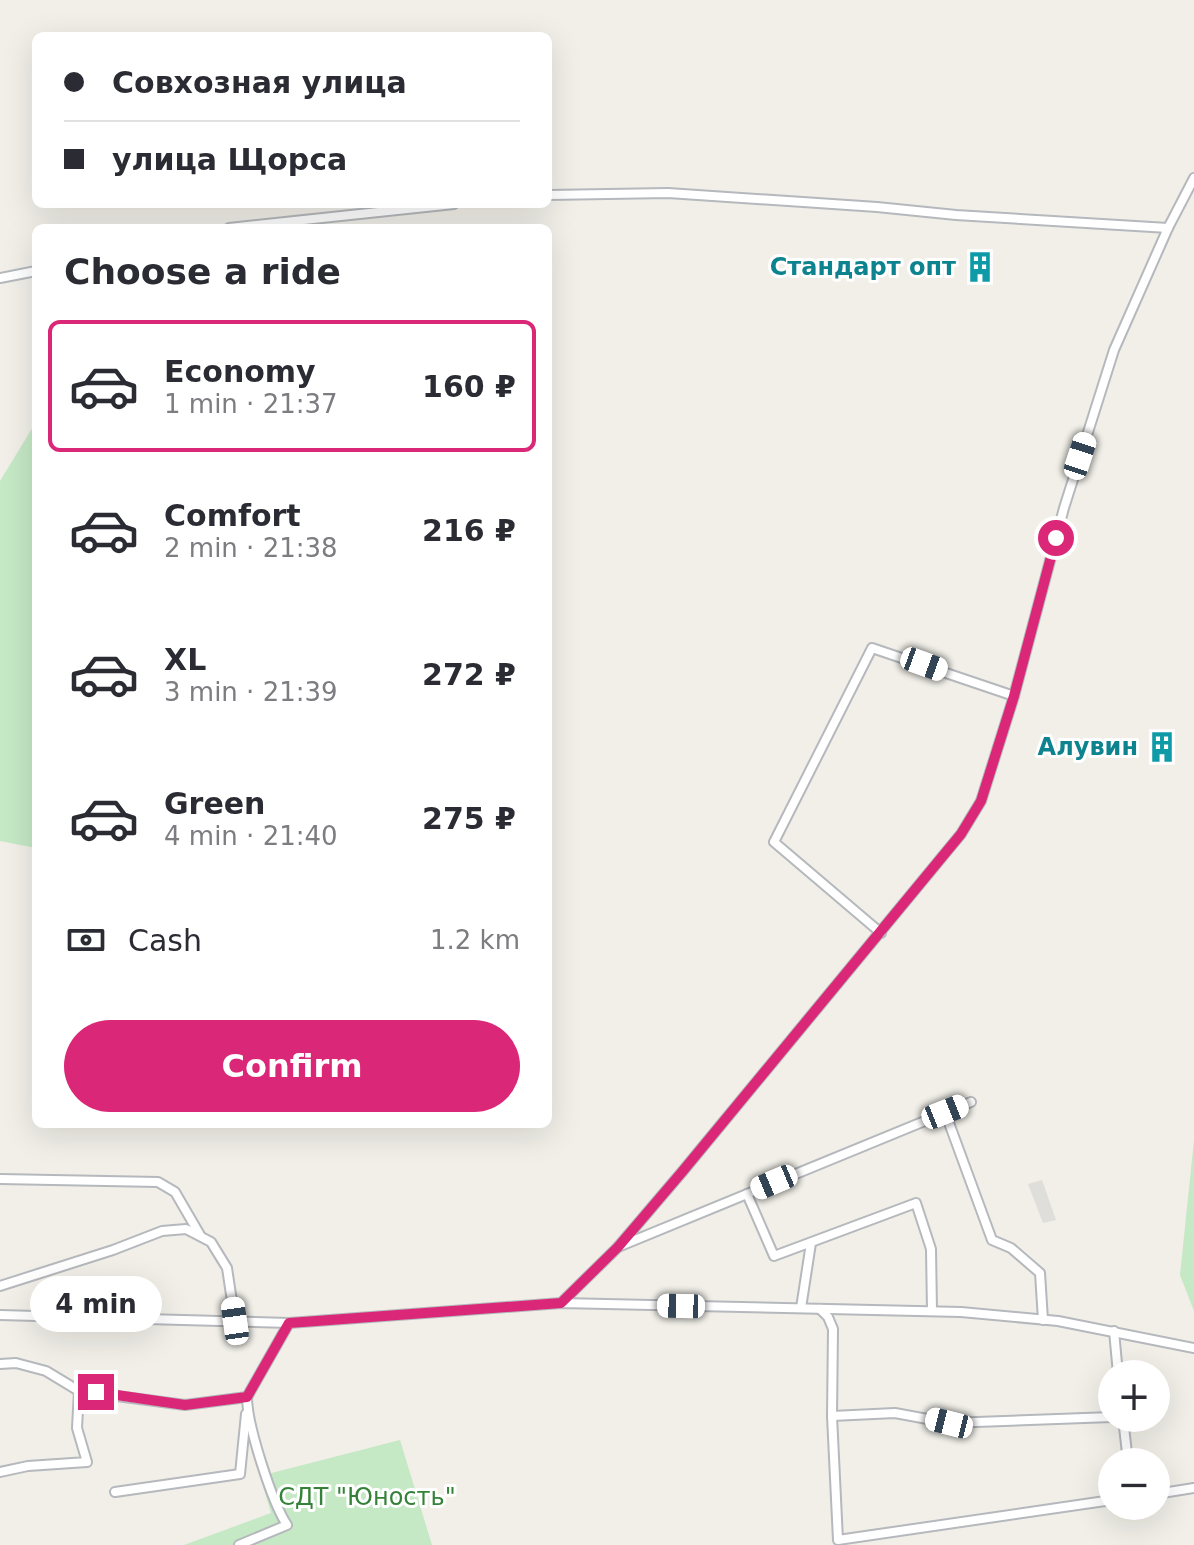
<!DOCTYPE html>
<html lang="en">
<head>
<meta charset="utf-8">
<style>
  body { margin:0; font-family:"DejaVu Sans",sans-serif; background:#f7f7f7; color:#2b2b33; height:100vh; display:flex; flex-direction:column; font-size:30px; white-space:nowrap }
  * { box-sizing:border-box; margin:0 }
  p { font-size:26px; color:#7c7c81 }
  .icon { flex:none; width:44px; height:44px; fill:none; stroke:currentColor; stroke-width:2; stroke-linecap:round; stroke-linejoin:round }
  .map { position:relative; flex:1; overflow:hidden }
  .side { position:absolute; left:32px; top:224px; width:520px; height:904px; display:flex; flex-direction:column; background:#fff; border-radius:12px; box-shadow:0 8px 32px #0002 }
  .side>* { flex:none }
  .banner { position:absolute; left:32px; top:32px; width:520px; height:176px; border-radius:12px; box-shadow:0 8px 32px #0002; display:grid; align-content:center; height:176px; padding:0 32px; background:#fff }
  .buttons { position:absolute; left:1098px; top:1360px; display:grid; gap:16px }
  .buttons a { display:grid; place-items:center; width:72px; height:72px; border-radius:50%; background:#fff; box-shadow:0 8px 32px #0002; font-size:40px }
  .end { position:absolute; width:36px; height:36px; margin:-18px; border:10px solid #db2777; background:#fff; box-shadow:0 0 0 4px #fff }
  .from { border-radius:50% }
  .bubble { position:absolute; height:56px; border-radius:28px; background:#fff; box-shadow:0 8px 32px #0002; font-size:26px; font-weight:600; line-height:56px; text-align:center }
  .car { position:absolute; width:24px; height:48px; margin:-24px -12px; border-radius:10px; box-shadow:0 0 6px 2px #0007; background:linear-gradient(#fff 24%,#345 0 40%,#fff 0 76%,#345 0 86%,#fff 0) }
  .banner b { display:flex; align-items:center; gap:28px; height:76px; font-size:30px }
  .banner b+b { border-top:2px solid #e1e1e2 }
  .banner i { width:20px; height:20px; background:#2b2b33 }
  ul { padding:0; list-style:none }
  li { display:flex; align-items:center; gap:24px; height:132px; margin:0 16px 12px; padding:0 16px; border:4px solid transparent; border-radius:12px }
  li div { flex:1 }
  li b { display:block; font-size:30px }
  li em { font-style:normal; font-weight:600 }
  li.active { border-color:#db2777 }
  li>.icon { width:72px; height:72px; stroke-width:1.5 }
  h2 { padding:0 32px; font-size:36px; line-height:96px }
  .pay { display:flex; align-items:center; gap:20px; height:88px; padding:0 32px; font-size:30px }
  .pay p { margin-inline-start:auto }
  .button { display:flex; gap:16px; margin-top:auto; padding:16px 32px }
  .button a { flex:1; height:92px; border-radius:48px; background:#db2777; color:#fff; font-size:32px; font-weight:600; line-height:92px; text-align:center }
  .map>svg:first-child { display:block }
</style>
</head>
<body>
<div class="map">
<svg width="1194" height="1545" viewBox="0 0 1194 1545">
  <rect width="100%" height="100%" fill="#f1efe8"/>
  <path fill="#e0deda" d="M1042,1180L1056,1220L1043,1223L1028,1184Z"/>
  <g fill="#c5e8c5">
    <path d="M36,422V848L0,841V481Z"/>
    <path d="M1194,1140V1311L1180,1275Z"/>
    <path d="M400,1440L432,1545H184L271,1513L260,1476Z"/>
  </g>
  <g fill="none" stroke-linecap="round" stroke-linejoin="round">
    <defs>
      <g id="minor">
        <path d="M548,195L668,193L877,207L956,215L1168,228"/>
        <path d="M229,228L454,204"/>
        <path d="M0,278L36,271"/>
        <path d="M881,933L774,842L872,648L1014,696"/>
        <path d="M945,1112L992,1240L1011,1248L1040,1273L1043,1320"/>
        <path d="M0,1179L158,1182L175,1192L200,1235"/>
        <path d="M747,1194L774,1256L916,1203L931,1249L932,1311"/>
        <path d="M618,1247L971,1102"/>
        <path d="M0,1286L113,1250L162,1231L186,1229L211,1242L227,1268L235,1321"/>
        <path d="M561,1303L618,1247L682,1172L961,834L981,801L1014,696L1064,508L1114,350L1168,228L1194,178"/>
        <path d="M801,1308L811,1243"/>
        <path d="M820,1309L828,1317L833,1329L832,1416L838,1540L1112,1500"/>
        <path d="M0,1315L289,1323L561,1303L961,1312L1058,1321L1194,1348"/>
        <path d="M1114,1331L1118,1374"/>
        <path d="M0,1364L16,1363L46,1371L79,1391L185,1405L247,1397"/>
        <path d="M832,1416L895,1413L949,1423L1112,1417"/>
        <path d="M1123,1418L1128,1462"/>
        <path d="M0,1472L28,1466L87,1462L77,1428L79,1391"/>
        <path d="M115,1492L240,1474L246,1414"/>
        <path d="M1156,1494L1194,1488"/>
        <path d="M239,1545L287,1525C272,1502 247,1425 247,1397L289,1323"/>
      </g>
    </defs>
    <use href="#minor" stroke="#b5b8bc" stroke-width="12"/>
    <use href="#minor" stroke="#fff" stroke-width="8"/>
  </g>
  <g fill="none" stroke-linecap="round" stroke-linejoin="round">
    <path stroke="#db2777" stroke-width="10" d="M96,1392L185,1405L247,1397L289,1323L561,1303L618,1247L682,1172L961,834L981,801L1014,696L1056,538"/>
  </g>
  <defs>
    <symbol id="building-bare" viewBox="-9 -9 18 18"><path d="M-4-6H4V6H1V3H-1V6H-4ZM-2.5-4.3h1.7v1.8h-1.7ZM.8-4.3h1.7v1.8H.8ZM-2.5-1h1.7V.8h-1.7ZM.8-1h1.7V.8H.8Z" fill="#0f9aa8" stroke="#fff" stroke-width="2.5" paint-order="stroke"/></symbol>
  </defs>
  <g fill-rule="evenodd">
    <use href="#building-bare" x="958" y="245" width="44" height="44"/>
    <use href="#building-bare" x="1140" y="725" width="44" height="44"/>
  </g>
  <g text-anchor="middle" stroke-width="6" stroke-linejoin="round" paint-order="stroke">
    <g font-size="24" font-weight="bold" fill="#0d838f" stroke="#fff" text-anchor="end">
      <text x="956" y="275">Стандарт опт</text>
      <text x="1138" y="755">Алувин</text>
    </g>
    <g font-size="24" fill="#348238" stroke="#fff">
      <text x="367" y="1505">СДТ "Юность"</text>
    </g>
  </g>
</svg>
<div class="buttons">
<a>+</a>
<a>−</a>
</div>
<i class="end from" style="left:1056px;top:538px"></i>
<i class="end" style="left:96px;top:1392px"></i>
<div class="bubble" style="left:30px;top:1276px;width:132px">4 min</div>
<i class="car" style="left:1080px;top:456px;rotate:18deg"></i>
<i class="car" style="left:924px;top:664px;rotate:110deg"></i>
<i class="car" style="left:945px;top:1112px;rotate:68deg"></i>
<i class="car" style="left:774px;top:1182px;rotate:247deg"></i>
<i class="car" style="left:681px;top:1306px;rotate:271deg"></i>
<i class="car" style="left:235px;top:1321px;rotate:352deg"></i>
<i class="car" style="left:949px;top:1423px;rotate:284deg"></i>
<div class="banner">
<b><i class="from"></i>Совхозная улица</b>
<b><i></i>улица Щорса</b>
</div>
<section class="side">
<h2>Choose a ride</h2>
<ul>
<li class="active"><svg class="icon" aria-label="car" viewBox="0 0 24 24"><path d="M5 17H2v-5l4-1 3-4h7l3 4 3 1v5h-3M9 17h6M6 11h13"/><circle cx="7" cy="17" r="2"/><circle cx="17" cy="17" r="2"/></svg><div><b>Economy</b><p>1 min · 21:37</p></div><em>160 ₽</em></li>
<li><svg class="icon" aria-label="car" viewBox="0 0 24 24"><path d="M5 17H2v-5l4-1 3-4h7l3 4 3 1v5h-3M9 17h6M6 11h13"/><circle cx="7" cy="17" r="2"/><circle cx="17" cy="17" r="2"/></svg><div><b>Comfort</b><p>2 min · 21:38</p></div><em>216 ₽</em></li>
<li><svg class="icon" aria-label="car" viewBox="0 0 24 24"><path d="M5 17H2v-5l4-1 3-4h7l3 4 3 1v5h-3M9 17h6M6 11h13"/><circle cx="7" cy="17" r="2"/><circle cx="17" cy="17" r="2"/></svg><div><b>XL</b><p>3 min · 21:39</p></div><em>272 ₽</em></li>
<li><svg class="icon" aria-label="car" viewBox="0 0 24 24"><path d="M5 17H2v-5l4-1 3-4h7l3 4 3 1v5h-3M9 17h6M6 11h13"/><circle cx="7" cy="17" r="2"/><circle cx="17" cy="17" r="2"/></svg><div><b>Green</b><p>4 min · 21:40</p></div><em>275 ₽</em></li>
</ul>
<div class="pay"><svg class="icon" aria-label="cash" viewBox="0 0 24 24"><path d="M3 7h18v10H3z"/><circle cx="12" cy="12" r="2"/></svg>Cash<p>1.2 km</p></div>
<div class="button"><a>Confirm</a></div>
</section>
</div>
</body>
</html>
